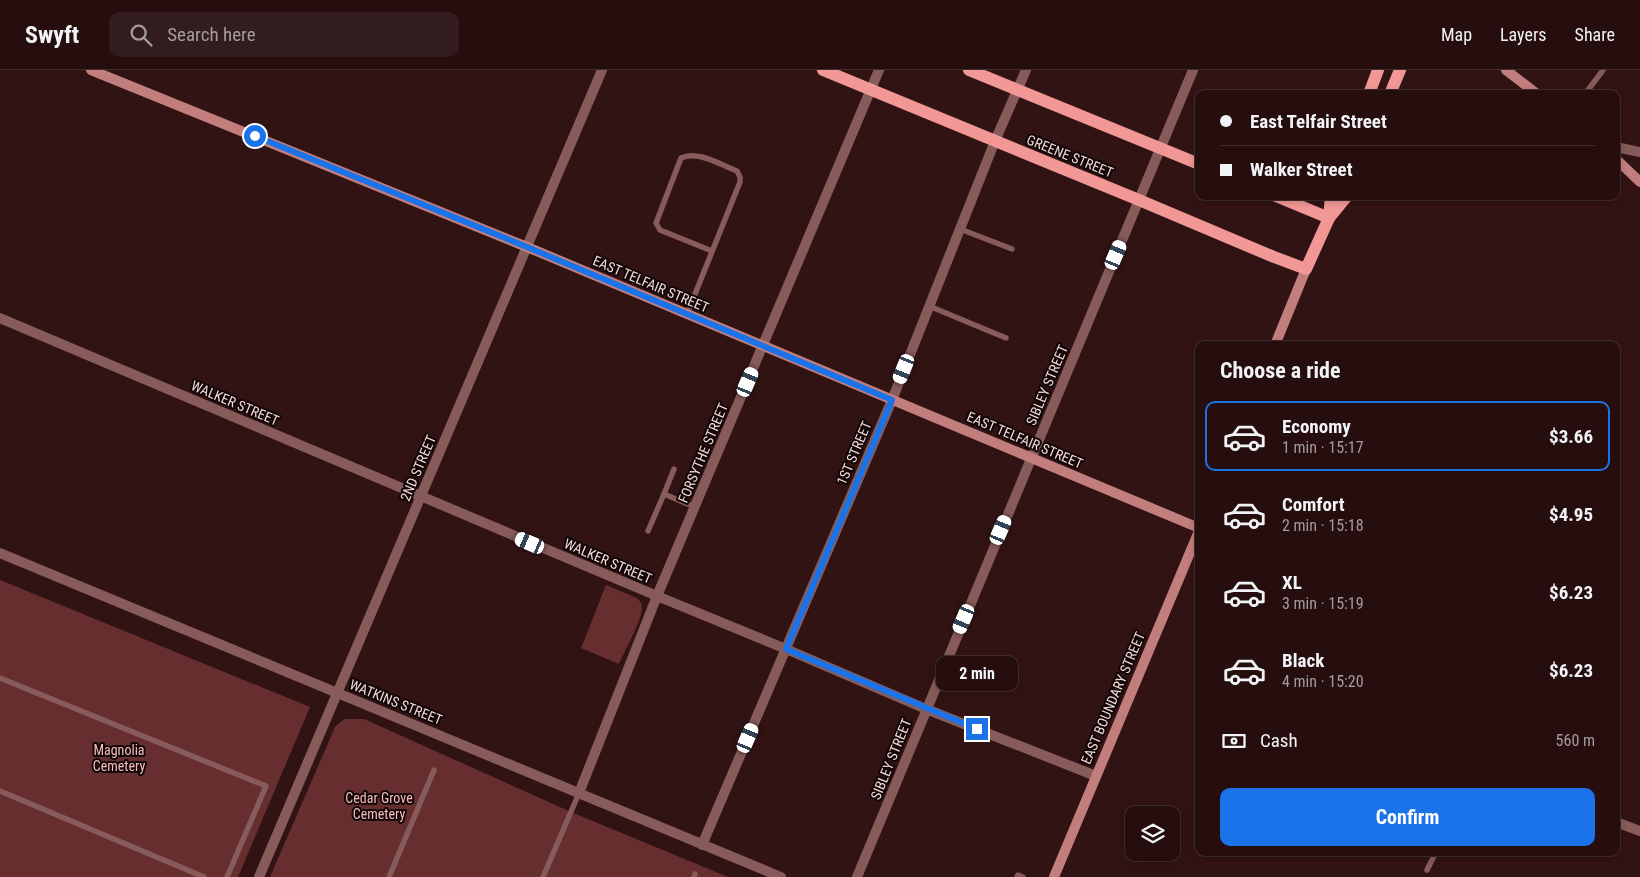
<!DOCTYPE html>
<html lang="en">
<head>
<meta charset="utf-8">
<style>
  body { margin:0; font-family:"Roboto Condensed",sans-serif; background:#321c1d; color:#f1f3f6; height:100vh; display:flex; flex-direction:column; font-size:19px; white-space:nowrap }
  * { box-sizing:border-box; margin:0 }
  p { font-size:16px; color:#a49c9e }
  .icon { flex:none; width:28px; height:28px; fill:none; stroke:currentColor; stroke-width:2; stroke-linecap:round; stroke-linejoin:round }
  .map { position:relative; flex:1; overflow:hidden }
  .side { position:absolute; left:1195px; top:271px; width:425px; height:515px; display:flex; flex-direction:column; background:#260e0f; border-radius:10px; box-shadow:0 2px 8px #0003,0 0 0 1px #422e2f }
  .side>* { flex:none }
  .top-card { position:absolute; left:1195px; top:20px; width:425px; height:110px; border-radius:10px; box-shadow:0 2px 8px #0003,0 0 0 1px #422e2f; display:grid; align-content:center; height:110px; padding:0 25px; background:#260e0f }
  .tools { position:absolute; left:1125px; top:736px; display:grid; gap:10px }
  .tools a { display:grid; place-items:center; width:55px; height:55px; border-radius:10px; background:#260e0f; box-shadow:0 2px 8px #0003,0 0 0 1px #422e2f; font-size:25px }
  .end { position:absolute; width:22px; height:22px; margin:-11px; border:6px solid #1a73e8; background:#fff; box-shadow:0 0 0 2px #fff }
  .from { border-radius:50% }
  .bubble { position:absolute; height:35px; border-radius:10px; background:#260e0f; box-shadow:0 2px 8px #0003,0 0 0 1px #422e2f; font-size:16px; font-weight:700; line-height:35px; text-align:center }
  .car { position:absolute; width:15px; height:30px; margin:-15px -8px; border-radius:6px; box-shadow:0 0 4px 1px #0007; background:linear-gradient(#fff 24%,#345 0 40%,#fff 0 76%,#345 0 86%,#fff 0) }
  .top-card b { display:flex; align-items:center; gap:18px; height:48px; font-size:19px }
  .top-card b+b { border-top:1px solid #422e2f }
  .top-card i { width:12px; height:12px; background:#f1f3f6 }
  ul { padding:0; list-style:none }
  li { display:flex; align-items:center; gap:15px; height:70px; margin:0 10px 8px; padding:0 15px; border:2px solid transparent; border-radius:10px }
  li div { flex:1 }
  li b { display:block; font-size:19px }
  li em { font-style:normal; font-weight:700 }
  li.current { border-color:#1a73e8 }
  li>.icon { width:45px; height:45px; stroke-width:1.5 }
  h2 { padding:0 25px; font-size:22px; line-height:60px }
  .pay { display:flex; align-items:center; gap:12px; height:55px; padding:0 25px; font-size:19px }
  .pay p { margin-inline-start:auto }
  .button { display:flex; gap:10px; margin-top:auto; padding:10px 25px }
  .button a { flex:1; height:58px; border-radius:10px; background:#1a73e8; color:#fff; font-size:20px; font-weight:700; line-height:58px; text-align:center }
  header { display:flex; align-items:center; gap:30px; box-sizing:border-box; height:70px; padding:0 25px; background:#260e0f; border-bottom:1px solid #422e2f }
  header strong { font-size:24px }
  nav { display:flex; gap:28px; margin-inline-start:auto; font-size:18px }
  .search { width:350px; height:45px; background:#321c1d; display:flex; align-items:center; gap:12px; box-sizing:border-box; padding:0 18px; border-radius:10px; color:#a49c9e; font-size:19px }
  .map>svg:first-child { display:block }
</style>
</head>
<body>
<header>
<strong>Swyft</strong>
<div class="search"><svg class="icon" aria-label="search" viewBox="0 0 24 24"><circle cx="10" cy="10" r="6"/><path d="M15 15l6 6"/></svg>Search here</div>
<nav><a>Map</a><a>Layers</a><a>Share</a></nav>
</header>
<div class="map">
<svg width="1640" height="807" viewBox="0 0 1640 807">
  <rect width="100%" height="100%" fill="#321314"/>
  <g fill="#662e2f">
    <path d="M0,510L310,637L238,807H0Z"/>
    <path d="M606,515L637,528C640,531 642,533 642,538C642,550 624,582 619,594L581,578Z"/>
    <path d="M344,649H364L571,742L728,807H270L335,657Z"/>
  </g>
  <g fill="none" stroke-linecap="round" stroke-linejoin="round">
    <g stroke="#865b5a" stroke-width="5.5">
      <path d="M1585,24L1603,0"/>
      <path d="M960,159L1012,179"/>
      <path d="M929,236L1006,268"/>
      <path d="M687,244L740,112V107L737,101C721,95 698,80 681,88L656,153L660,160L712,181"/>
      <path d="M674,399L664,424L695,437"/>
      <path d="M648,461L664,424"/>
      <path d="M0,608L266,716L227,807"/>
      <path d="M0,721L204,807"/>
      <path d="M1427,800L1436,782"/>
      <path d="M389,807L434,700"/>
      <path d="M543,807L579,723"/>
      <path d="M694,807L695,804"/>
      <path d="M1017,807L1018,805L1023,807"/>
    </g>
    <g stroke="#865b5a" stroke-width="10">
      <path d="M1616,77L1640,82"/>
      <path d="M0,248L657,526L786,579L926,639L1096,706"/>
      <path d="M0,483L781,807"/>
      <path d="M579,723L657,526L879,0"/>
      <path d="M1616,752L1640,761"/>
      <path d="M702,775L892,330L995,71L1026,0"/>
      <path d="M259,807L602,0"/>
      <path d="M857,807L1193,0"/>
    </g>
    <g stroke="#c27e7c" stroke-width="10">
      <path d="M91,0L527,177L1199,458"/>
      <path d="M1506,0L1537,24"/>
      <path d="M1616,89L1640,112"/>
      <path d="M1275,275L1306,199"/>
      <path d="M1054,807L1199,461"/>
    </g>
    <g stroke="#f19896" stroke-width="12">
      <path d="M823,0L1139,130L1274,187L1306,199L1329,148L1347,126"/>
      <path d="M969,0L1199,94"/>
      <path d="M1369,24L1378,0"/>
      <path d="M1390,24L1400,0"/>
      <path d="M1276,126L1329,148"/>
      <path d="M1329,148L1331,126"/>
    </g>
  </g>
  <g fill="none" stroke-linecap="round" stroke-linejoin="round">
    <path stroke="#1a73e8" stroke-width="6" d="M255,66L527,177L892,330L786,579L977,659"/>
  </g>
  <g text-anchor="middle" stroke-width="4" stroke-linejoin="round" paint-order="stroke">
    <g font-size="14" fill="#f2dcdb" stroke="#110505">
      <text transform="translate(1070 86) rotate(22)" y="5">GREENE STREET</text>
      <text transform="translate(651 214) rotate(23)" y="5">EAST TELFAIR STREET</text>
      <text transform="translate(1047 315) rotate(-67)" y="5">SIBLEY STREET</text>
      <text transform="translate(235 333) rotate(23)" y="5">WALKER STREET</text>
      <text transform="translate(1025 370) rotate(23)" y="5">EAST TELFAIR STREET</text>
      <text transform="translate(703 383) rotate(-67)" y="5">FORSYTHE STREET</text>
      <text transform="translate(854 383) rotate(-67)" y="5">1ST STREET</text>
      <text transform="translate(418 398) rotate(-67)" y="5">2ND STREET</text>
      <text transform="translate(608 491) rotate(23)" y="5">WALKER STREET</text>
      <text transform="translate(1113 628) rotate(-67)" y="5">EAST BOUNDARY STREET</text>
      <text transform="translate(396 632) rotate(22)" y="5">WATKINS STREET</text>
      <text transform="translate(891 689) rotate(-68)" y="5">SIBLEY STREET</text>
    </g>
    <g font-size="14" fill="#f5bfbd" stroke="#110505">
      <text x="119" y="685">Magnolia<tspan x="119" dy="16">Cemetery</tspan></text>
      <text x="379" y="733">Cedar Grove<tspan x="379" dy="16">Cemetery</tspan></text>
    </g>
  </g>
</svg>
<div class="tools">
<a><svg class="icon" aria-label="layers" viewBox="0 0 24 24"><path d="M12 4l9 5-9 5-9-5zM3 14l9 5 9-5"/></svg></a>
</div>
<i class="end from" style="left:255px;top:66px"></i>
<i class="end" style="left:977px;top:659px"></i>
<div class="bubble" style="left:936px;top:586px;width:82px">2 min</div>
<i class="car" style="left:1116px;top:185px;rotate:23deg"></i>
<i class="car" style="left:904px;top:299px;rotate:202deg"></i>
<i class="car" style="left:748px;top:312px;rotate:23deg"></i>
<i class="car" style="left:1001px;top:460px;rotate:23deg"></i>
<i class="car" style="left:530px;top:473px;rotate:293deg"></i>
<i class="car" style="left:964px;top:549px;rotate:203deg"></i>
<i class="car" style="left:748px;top:668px;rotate:23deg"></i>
<div class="top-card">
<b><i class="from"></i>East Telfair Street</b>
<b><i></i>Walker Street</b>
</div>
<section class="side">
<h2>Choose a ride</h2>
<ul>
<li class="current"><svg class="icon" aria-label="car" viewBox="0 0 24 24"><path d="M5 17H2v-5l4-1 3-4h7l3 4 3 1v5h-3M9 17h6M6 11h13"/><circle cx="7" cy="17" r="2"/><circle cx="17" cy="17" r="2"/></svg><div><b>Economy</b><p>1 min · 15:17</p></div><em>$3.66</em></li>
<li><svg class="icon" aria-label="car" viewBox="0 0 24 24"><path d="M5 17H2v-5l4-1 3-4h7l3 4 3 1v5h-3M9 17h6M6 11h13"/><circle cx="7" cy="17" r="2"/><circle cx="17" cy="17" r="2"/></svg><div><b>Comfort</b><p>2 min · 15:18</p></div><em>$4.95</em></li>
<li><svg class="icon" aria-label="car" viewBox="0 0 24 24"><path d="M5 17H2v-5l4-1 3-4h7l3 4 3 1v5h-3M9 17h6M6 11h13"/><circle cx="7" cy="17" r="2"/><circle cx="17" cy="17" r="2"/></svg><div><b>XL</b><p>3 min · 15:19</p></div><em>$6.23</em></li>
<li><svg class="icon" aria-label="car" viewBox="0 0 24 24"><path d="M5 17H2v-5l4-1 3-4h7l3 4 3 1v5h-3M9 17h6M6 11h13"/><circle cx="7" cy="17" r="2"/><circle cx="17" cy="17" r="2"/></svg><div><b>Black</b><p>4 min · 15:20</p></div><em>$6.23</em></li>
</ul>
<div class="pay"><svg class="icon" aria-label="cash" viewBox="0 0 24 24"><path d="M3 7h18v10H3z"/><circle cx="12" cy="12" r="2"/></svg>Cash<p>560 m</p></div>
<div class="button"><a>Confirm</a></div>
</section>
</div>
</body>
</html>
